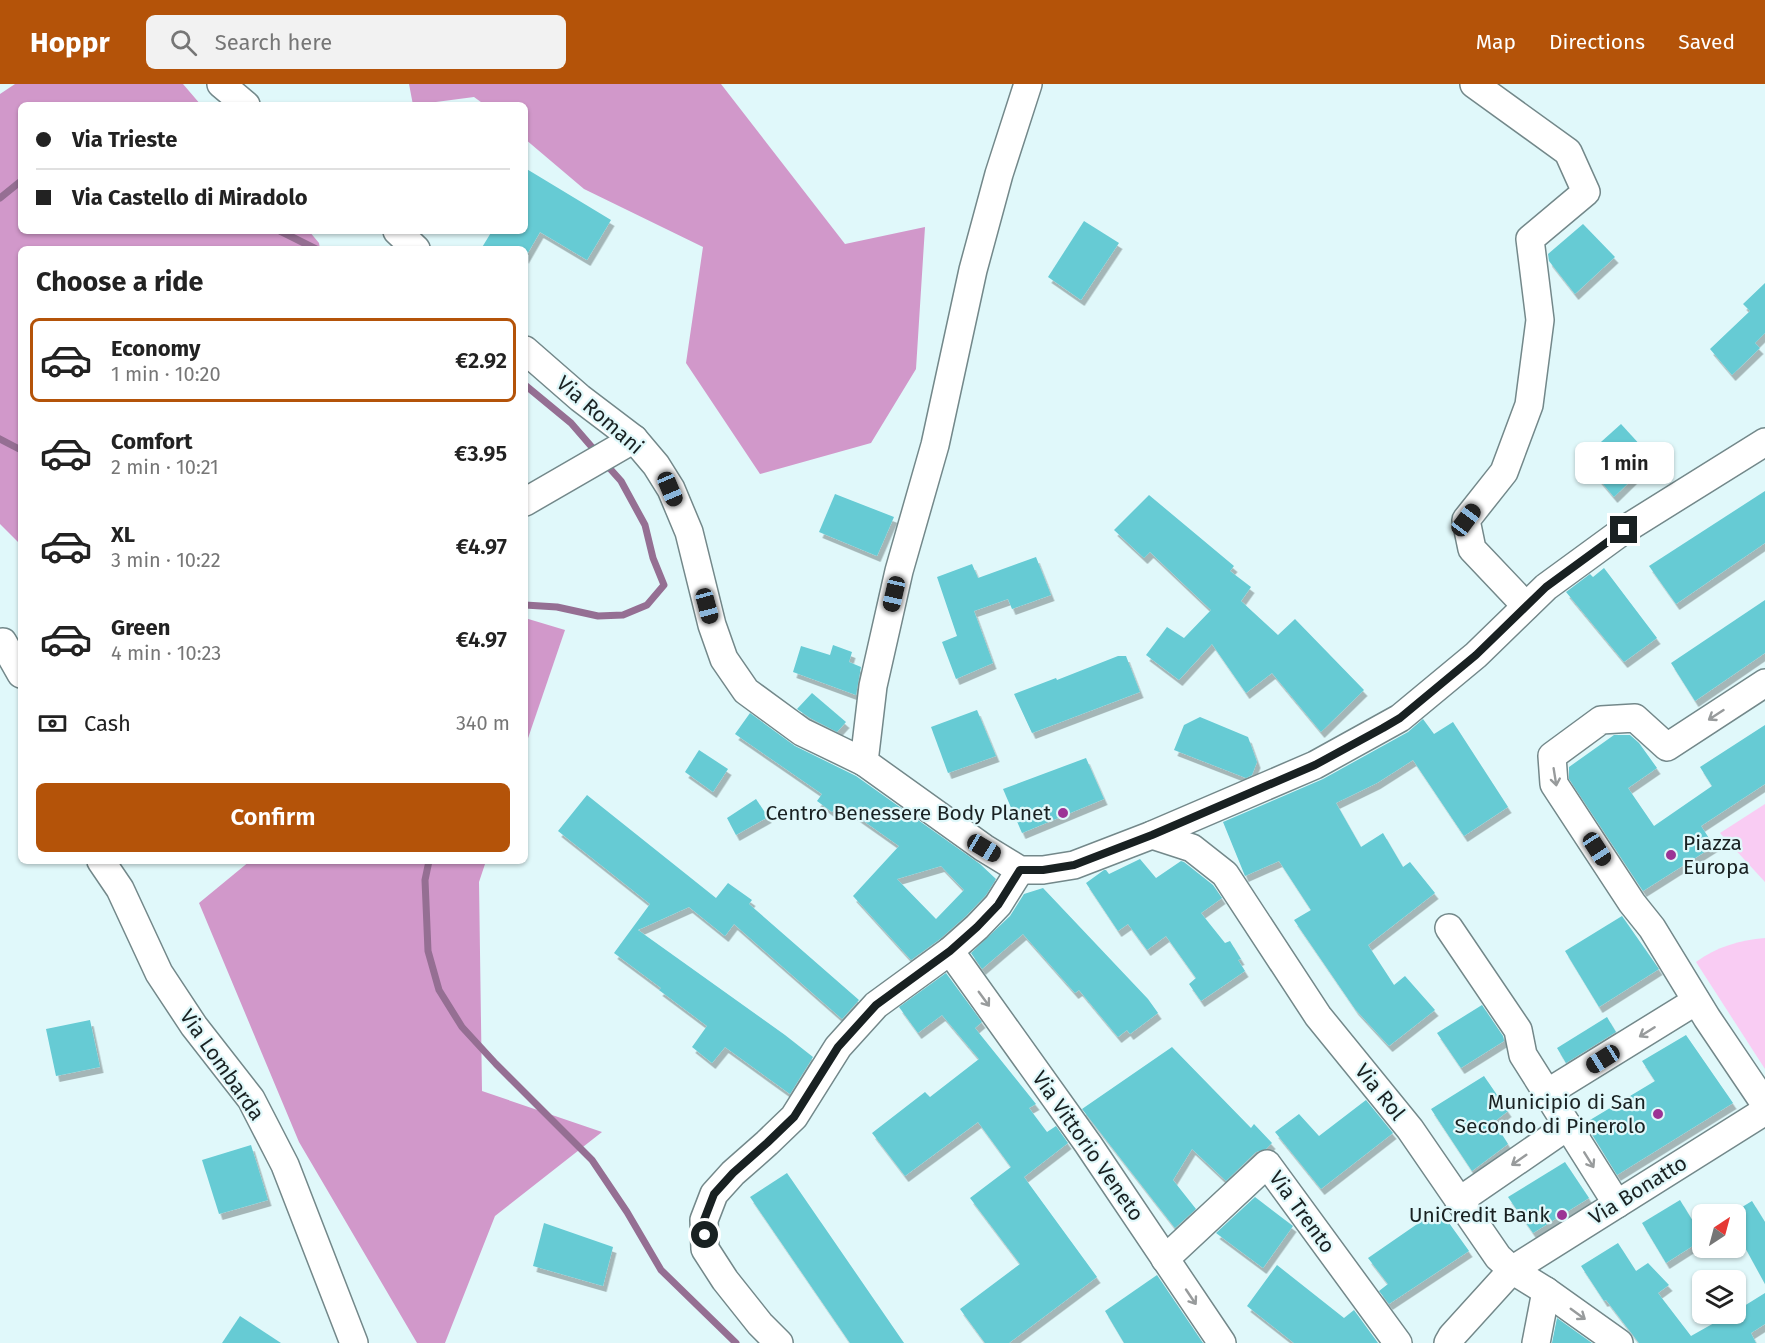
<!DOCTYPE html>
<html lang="en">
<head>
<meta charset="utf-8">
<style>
  body { margin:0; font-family:"Fira Sans",sans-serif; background:#f2f2f2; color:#222; height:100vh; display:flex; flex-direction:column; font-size:22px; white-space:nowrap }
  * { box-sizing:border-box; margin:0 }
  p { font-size:20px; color:#767676 }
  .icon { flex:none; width:33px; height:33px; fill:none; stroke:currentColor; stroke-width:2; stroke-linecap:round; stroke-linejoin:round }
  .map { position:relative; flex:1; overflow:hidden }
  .side { position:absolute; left:18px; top:162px; width:510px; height:618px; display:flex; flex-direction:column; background:#fff; border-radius:9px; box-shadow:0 2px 4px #0004 }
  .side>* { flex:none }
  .top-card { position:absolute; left:18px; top:18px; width:510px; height:132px; border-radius:9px; box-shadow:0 2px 4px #0004; display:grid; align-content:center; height:132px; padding:0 18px; background:#fff }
  .needle { width:39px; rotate:36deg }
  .fabs { position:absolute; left:1692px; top:1120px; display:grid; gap:12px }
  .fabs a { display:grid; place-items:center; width:54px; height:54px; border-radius:9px; background:#fff; box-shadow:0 2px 4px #0004; font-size:30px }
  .end { position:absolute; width:27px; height:27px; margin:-14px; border:8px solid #192122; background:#fff; box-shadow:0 0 0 3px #fff }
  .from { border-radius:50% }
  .bubble { position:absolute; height:42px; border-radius:9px; background:#fff; box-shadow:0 2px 4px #0004; font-size:20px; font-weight:600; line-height:42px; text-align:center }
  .car { position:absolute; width:18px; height:36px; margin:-18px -9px; border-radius:8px; box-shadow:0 0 4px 2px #0007; background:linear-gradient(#222 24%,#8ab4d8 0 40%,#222 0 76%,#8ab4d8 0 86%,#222 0) }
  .top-card b { display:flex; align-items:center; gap:21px; height:57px; font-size:22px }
  .top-card b+b { border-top:2px solid #e0e0e0 }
  .top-card i { width:15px; height:15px; background:#222 }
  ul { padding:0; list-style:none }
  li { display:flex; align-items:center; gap:18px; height:84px; margin:0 12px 9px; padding:0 6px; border:3px solid transparent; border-radius:9px }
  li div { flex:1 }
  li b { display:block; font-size:22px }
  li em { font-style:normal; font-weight:600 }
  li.current { border-color:#b45309 }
  li>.icon { width:54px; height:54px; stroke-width:1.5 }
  h2 { padding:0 18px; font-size:27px; line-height:72px }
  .pay { display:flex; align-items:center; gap:15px; height:66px; padding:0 18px; font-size:22px }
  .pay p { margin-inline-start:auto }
  .button { display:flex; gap:12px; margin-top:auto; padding:12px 18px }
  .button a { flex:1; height:69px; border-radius:9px; background:#b45309; color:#fff; font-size:24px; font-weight:600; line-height:69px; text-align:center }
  header { display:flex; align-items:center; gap:36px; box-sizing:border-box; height:84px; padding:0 30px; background:#b45309; color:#fff }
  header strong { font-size:28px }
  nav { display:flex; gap:33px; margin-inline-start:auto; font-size:21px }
  .search { width:420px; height:54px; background:#f2f2f2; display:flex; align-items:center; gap:15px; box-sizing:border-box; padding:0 21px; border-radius:9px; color:#767676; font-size:22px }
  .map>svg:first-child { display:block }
</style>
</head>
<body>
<header>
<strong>Hoppr</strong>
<div class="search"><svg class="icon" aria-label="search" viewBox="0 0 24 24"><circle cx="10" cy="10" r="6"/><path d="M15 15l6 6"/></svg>Search here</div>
<nav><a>Map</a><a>Directions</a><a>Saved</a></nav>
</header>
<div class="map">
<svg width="1765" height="1259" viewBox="0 0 1765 1259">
  <defs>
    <filter id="shadow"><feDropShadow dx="3.5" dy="6" stdDeviation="0" flood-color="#0004"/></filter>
  </defs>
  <rect width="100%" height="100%" fill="#e0f8fa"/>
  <g fill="#f9ccf3">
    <path d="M1765,720V798L1720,749Z"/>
    <path d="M1765,854V985L1696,878C1716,863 1740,856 1765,854Z"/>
  </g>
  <g fill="#d198ca">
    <path d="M15,0H183L201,21H21V147H309L319,159L320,165H21V461L0,440V10Z"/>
    <path d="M409,0H721L845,160L925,143L916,285L871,359L760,390L686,279L703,163L584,105L525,55V21H485L474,13L413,21Z"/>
    <path d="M525,534L565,546L525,663Z"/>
    <path d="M250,777H486L479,798L482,1007L602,1048L495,1132L445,1259H417L299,1058L199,819Z"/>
  </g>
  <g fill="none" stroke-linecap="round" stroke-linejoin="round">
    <g stroke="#956f93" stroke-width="7">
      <path d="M0,114L21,97"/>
      <path d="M280,147L316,165"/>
      <path d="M525,301L571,339L597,369"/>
      <path d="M0,355L21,366"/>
      <path d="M525,521L557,523L598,532L623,531L647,521L664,501L653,474L645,441L621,397L604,378"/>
      <path d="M429,777L425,796L428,867L439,906L462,943L496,980L592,1076L627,1128L661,1186L736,1259"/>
    </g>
  </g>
  <g fill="#66cbd4" fill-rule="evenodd" filter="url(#shadow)">
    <path d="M525,84L611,136L587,176L540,148L525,174V165H481L492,147H525Z"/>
    <path d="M1084,137L1119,159L1081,216L1048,193Z"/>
    <path d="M1583,140L1615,173L1575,210L1549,177L1548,170Z"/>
    <path d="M1765,199V249L1755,259L1760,264L1732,291L1710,265L1750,227L1743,220Z"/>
    <path d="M1621,340L1653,375L1614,413L1582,375Z"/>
    <path d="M1765,407V459L1676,520L1649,482Z"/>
    <path d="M835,410L894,433L877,472L819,448Z"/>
    <path d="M1149,411L1234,482L1230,487L1251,503L1241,517L1278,551L1295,535L1364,606L1321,648L1272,589L1246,609L1212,560L1179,596L1146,571L1167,543L1184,554L1211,526L1150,468L1144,474L1114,446Z"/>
    <path d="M1036,473L1051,511L1012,525L1008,515L974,527L993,579L956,595L942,558L957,552L937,493L972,480L978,494Z"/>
    <path d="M1604,484L1657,554L1624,578L1566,508L1590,490L1593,493Z"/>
    <path d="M1765,516V569L1695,617L1671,579Z"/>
    <path d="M833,561L852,568L849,578L861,583L856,611L793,588L801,562L830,571Z"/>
    <path d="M1118,572H1126L1140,608L1032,649L1014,610L1056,594L1057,596Z"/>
    <path d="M812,609L846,638L837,648L810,634L797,625Z"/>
    <path d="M977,626L996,672L948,689L931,643Z"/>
    <path d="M750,629L795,662L856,692L980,780L996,795L986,811L966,832L940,855L911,876L853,812L899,762L838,719L832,728L817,717L822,710L735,650ZM941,782L964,806L936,835L897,795Z"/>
    <path d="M1200,633L1248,653L1257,678L1252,691L1246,694L1174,666L1184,641Z"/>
    <path d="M1423,635L1434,650L1453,638L1508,723L1464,752L1413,676L1377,699L1336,719L1361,763L1383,749L1403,783L1410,778L1435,809L1368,861L1394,901L1405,892L1435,926L1389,962L1355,925L1294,836L1311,826L1279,777L1245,792L1223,738L1323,695L1408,648Z"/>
    <path d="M1765,641V700L1701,742L1714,762L1643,807L1569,695V683L1614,651H1630L1639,659L1657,684L1628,704L1654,742L1712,702L1700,683Z"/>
    <path d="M699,666L728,685L713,708L685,688Z"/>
    <path d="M1086,674L1104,715L1022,749L1003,705Z"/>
    <path d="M587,711L716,814L728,799L752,816L749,820L859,916L842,935L734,840L725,852L689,823L638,846L785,951L813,973L790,1010L725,963L712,979L692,963L707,942L659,906L661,904L614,869L650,820L558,747Z"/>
    <path d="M756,715L768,733L736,751L727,734Z"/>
    <path d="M1140,775L1156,794L1181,777L1184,778L1213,801L1222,814L1201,829L1225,859L1230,857L1241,875L1238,876L1245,887L1201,917L1189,900L1196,894L1166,852L1147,866L1128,840L1118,847L1086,799L1104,786H1106L1109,790Z"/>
    <path d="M1043,804L1148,915L1158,929L1130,950L1127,946L1118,953L1079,906L1075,909L1023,850L982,885L971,869L1010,832L1024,810Z"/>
    <path d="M1622,832L1659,885L1599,923L1565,867Z"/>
    <path d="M946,889L982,938L975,944L1036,1020L1029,1024L1047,1048L1056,1042L1068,1059L1024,1093L1097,1193L1009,1259H985L960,1225L1020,1180L970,1114L1011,1083L978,1038L905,1092L872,1049L925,1008L930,1013L979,975L942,931L918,949L899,923Z"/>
    <path d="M1482,921L1503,952L1504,957L1461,984L1437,949Z"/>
    <path d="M1607,933L1616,948L1566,979L1557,964Z"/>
    <path d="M90,936L100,983L56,992L46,945Z"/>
    <path d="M1686,951L1733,1019L1617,1091L1585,1039L1655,997L1642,977Z"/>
    <path d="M1172,963L1251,1044L1254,1040L1272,1059L1266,1065L1256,1068L1226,1097L1192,1065L1173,1096L1196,1125L1175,1144L1082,1025Z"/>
    <path d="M1484,992L1508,1027L1494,1038L1508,1060L1472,1087L1431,1025Z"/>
    <path d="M1366,1016L1393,1049L1321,1105L1275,1048L1299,1030L1319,1052Z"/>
    <path d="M251,1061L268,1116L219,1130L202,1076Z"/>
    <path d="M1565,1078L1589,1114L1533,1149L1508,1113Z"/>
    <path d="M787,1089L904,1259H850L750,1113Z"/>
    <path d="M1255,1113L1293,1142L1263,1184L1216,1149Z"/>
    <path d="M1680,1116L1702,1152V1156L1666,1179L1642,1139Z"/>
    <path d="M1752,1117L1765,1138V1200L1736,1147V1131H1729Z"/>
    <path d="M1439,1125L1469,1167L1389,1220L1379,1207L1388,1200L1368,1174Z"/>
    <path d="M544,1139L613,1163L603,1202L533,1182Z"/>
    <path d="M1618,1159L1636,1187L1648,1179L1669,1201L1658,1209L1691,1252L1730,1230H1736V1227L1765,1209V1240L1751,1249L1756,1259H1639L1606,1216L1604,1217L1581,1182Z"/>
    <path d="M1277,1181L1344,1234L1354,1226L1378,1259H1294L1247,1222Z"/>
    <path d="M1157,1191L1203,1259H1124L1105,1227Z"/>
    <path d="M240,1232L281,1259H222Z"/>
    <path d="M1557,1234L1592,1259H1552Z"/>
  </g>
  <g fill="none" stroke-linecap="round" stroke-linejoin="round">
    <defs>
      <g id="minor">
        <path d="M221,0L246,21"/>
        <path d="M1028,0L999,90L973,186L935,361L899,487L873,602L864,678L984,764L1020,786H1043L1074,781L1152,751L1315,681L1400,634L1476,571L1546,503L1624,446L1765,358"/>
        <path d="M1474,0L1568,68L1586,108L1530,155L1540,236L1529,321L1504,388L1466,436L1472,465L1526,522"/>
        <path d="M397,147L416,165"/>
        <path d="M525,266L580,314L634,355L656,381L671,405L689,448L712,541L724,575L746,607L802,648L864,678"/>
        <path d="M525,418L634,355"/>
        <path d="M3,558L21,590"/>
        <path d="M1765,599L1667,663L1635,634L1601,636L1552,672L1554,700L1632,819L1652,844L1707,934L1765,1020"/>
        <path d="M1152,751L1192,764L1225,790L1318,932L1410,1045L1498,1173L1512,1186L1546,1207L1619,1259"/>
        <path d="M101,777L120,805L159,889L194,942L251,1015L285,1081L354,1259"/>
        <path d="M1449,844L1518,946L1523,971L1617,1120"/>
        <path d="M950,867L1088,1060L1222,1259"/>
        <path d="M1547,1009L1696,917"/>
        <path d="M1459,1117L1568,1042"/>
        <path d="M1165,1175L1267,1080L1398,1259"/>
        <path d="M779,1259L760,1240L725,1196L705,1165L704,1136L714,1110L733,1089L767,1059L794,1033L838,963L876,921L950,867L977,843L998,821L1020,786"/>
        <path d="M1448,1259L1452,1252L1512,1186L1765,1027"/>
        <path d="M1536,1259L1546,1207"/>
      </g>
    </defs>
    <use href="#minor" stroke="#73888a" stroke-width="30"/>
    <use href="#minor" stroke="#fff" stroke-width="27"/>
  </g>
  <defs><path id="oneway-shaft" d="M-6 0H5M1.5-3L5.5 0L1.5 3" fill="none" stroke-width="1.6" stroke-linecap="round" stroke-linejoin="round" transform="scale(1.5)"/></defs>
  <g stroke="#989b9c">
    <use href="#oneway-shaft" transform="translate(1716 631) rotate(147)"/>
    <use href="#oneway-shaft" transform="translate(1555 693) rotate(81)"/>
    <use href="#oneway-shaft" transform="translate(984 915) rotate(54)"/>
    <use href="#oneway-shaft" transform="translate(1647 948) rotate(148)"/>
    <use href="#oneway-shaft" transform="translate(1519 1076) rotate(145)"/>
    <use href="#oneway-shaft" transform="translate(1589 1076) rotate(58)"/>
    <use href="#oneway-shaft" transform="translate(1191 1213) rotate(56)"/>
    <use href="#oneway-shaft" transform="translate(1578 1230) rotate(36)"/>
  </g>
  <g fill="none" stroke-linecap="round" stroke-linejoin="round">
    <path stroke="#192122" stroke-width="8" d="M705,1151L704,1136L714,1110L733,1089L767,1059L794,1033L838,963L876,921L950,867L977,843L998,821L1020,786H1043L1074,781L1152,751L1315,681L1383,644L1400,634L1476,571L1546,503L1624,446"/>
  </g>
  <g fill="#9c3395" stroke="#e0f8fa" stroke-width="2">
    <circle cx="1063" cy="729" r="6"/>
    <circle cx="1671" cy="771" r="6"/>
    <circle cx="1658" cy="1030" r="6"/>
    <circle cx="1562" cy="1131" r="6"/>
  </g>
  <g text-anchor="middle" stroke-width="4.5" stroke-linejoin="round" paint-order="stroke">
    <g font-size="21" fill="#192122" stroke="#e0f8fa">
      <text transform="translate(600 331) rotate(41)" y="7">Via Romani</text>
      <text transform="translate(222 981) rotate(55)" y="7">Via Lombarda</text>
      <text transform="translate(1380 1008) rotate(51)" y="7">Via Rol</text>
      <text transform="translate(1088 1062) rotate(55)" y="7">Via Vittorio Veneto</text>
      <text transform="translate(1638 1106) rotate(-32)" y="7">Via Bonatto</text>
      <text transform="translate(1302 1128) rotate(54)" y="7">Via Trento</text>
    </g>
    <g font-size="21" fill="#192122" stroke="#e0f8fa" text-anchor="end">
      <text x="1051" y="736">Centro Benessere Body Planet</text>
      <text x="1683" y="766" text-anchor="start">Piazza<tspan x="1683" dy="24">Europa</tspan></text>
      <text x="1646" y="1025">Municipio di San<tspan x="1646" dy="24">Secondo di Pinerolo</tspan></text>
      <text x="1550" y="1138">UniCredit Bank</text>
    </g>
  </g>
</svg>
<div class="fabs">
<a><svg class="needle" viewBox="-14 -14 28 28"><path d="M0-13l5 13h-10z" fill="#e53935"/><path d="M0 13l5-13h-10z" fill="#767676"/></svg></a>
<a><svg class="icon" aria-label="layers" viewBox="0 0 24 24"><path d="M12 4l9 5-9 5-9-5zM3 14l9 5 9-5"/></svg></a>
</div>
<i class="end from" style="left:705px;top:1151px"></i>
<i class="end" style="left:1624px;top:446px"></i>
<div class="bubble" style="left:1575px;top:358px;width:99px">1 min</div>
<i class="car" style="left:670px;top:405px;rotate:157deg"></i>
<i class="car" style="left:1466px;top:436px;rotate:37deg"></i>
<i class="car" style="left:894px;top:510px;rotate:193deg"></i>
<i class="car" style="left:707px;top:522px;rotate:165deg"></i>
<i class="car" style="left:984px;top:764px;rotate:121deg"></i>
<i class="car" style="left:1597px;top:765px;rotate:147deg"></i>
<i class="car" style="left:1603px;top:975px;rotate:238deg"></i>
<div class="top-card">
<b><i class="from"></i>Via Trieste</b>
<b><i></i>Via Castello di Miradolo</b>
</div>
<section class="side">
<h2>Choose a ride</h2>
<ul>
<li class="current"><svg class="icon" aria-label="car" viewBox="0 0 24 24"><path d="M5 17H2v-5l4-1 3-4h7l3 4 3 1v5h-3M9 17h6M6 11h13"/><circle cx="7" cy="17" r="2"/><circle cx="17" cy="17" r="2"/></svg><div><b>Economy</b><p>1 min · 10:20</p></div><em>€2.92</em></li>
<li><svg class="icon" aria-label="car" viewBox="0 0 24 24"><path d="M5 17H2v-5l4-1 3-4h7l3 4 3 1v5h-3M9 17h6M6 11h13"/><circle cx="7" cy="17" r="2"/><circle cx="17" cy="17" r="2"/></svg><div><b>Comfort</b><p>2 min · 10:21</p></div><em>€3.95</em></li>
<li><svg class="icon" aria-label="car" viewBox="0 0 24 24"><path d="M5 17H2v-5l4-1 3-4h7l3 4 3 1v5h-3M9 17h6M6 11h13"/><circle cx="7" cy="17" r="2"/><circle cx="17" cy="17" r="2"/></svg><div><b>XL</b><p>3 min · 10:22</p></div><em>€4.97</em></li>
<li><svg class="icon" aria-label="car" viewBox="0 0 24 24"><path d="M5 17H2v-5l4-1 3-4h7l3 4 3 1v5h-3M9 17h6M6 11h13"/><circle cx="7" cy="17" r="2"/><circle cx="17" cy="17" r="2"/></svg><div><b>Green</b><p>4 min · 10:23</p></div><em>€4.97</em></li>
</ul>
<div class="pay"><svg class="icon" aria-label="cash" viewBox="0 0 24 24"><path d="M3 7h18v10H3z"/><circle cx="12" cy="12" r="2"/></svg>Cash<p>340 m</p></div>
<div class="button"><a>Confirm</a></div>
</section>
</div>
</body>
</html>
